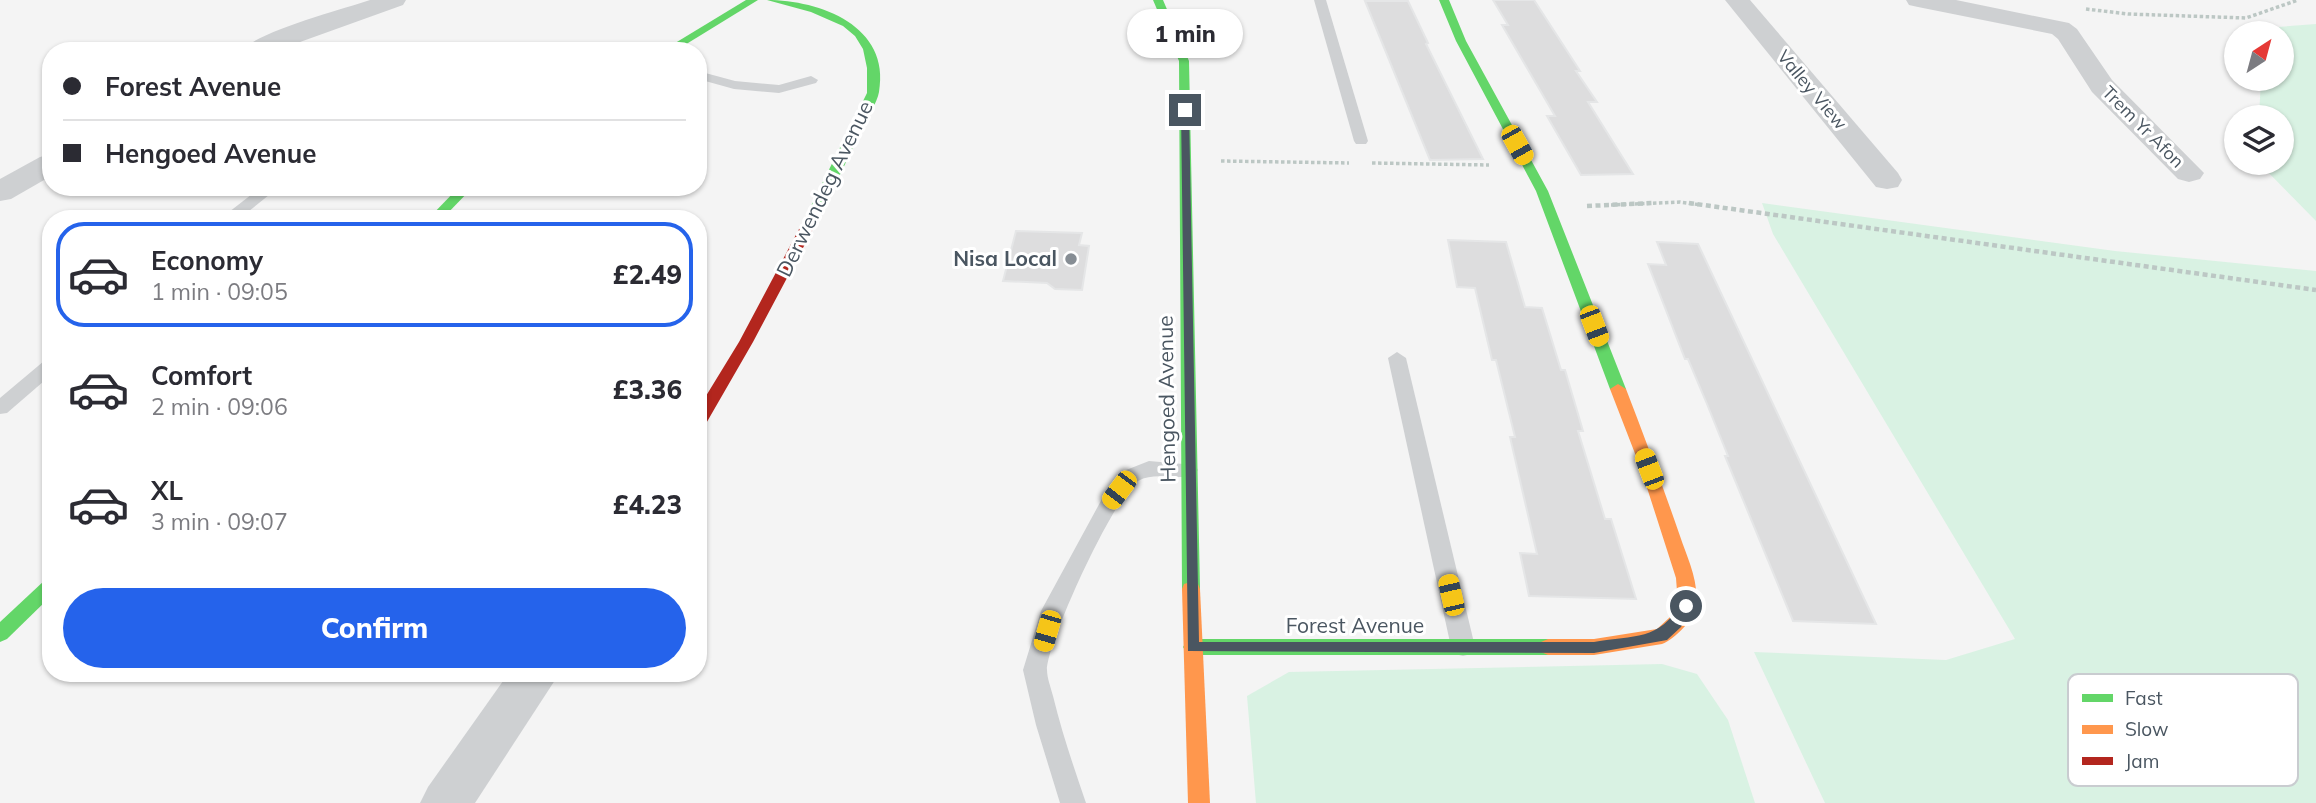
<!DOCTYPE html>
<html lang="en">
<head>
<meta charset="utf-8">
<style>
  body { margin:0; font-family:Mulish,sans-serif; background:#f2f2f3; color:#2b2b33; height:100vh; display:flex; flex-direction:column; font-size:26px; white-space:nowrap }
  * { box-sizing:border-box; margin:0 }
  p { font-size:23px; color:#7c7c81 }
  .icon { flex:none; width:38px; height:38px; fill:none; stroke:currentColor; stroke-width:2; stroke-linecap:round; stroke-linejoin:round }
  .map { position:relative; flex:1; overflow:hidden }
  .sheet { position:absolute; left:42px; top:210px; width:665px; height:472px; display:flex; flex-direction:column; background:#fff; border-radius:28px; box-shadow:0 2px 5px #0004 }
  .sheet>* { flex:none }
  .guide { position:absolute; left:42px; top:42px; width:665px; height:154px; border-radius:28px; box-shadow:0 2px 5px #0004; display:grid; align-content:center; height:154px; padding:0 21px; background:#fff }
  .needle { width:46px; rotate:36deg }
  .controls { position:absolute; left:2224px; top:21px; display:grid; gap:14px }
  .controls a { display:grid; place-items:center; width:70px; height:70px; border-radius:50%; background:#fff; box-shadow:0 2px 5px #0004; font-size:35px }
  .end { position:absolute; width:32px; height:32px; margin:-16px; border:9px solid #4a5661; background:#fff; box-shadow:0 0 0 4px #fff }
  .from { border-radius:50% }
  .bubble { position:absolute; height:49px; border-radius:24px; background:#fff; box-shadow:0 2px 5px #0004; font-size:23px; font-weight:800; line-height:49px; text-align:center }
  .car { position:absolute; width:21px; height:42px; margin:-21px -10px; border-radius:9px; box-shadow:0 0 5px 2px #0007; background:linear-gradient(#f5c518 24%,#345 0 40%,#f5c518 0 76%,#345 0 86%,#f5c518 0) }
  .guide b { display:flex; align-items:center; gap:24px; height:66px; font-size:26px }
  .guide b+b { border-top:2px solid #e1e1e2 }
  .guide i { width:18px; height:18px; background:#2b2b33 }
  ul { padding:12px 0 0; list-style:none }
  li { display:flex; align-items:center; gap:21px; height:105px; margin:0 14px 10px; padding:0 7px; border:4px solid transparent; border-radius:28px }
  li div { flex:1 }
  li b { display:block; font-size:26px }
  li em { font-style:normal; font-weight:800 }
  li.selected { border-color:#2563eb }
  li>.icon { width:63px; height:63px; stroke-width:1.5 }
  .action { display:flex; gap:14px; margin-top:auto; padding:14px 21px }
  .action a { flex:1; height:80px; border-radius:42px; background:#2563eb; color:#fff; font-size:28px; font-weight:800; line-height:80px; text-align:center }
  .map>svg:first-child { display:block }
</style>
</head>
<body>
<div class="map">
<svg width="2316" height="803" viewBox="0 0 2316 803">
  <rect width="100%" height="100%" fill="#f4f4f4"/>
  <g fill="#d9f2e3">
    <path d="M2316,24V221L2259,163H2282V117H2259L2261,79H2282V33H2264L2265,28Z"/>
    <path d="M1762,203L2115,251L2316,271V803H1825L1754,652L1946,660L2015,639L1773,234Z"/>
    <path d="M1662,664L1697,674L1728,720L1755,803H1256L1247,696L1289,672Z"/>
  </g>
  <g fill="#ddddde" stroke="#e5e6e7" stroke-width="2">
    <path d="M1493,0H1534L1580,71H1576L1597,102H1588L1633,174L1581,175L1547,116H1555L1502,25H1508Z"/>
    <path d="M1365,1H1408L1428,43L1426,44L1483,159L1430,160Z"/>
    <path d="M1016,231L1082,233L1079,245L1089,246L1082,290L1055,289L1047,283L1003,281Z"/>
    <path d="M1448,240L1506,242L1525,307L1542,308L1561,370H1565L1583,431H1578L1605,519H1611L1636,599L1529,596L1520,553L1537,554L1510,437H1515L1496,360H1492L1475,288L1457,287Z"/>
    <path d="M1657,242L1698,244L1876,624L1793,621L1725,456H1728L1707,404L1688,359H1685L1648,264L1666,265Z"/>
  </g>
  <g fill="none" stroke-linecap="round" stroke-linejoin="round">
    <g stroke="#bcc7c4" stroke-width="3.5" stroke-dasharray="3.5 2.5" stroke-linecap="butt">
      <path d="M2086,9L2128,14L2246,18L2298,0"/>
      <path d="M1221,161L1349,163"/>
      <path d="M1372,163L1489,165"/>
      <path d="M1611,205L1680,202L1701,205"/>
    </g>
    <g stroke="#bcc7c4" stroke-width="4.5" stroke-dasharray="5 3.5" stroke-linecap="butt">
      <path d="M1689,203L2316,290"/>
      <path d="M1587,206L1652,203"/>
    </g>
    <g fill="#ced0d2" fill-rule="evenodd">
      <path d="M1314,0H1326L1368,141L1366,144H1356L1354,141Z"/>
      <path d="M698,71L735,81L779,85L811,76L818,80L816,83L779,93L734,89L698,79Z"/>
      <path d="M261,187H279L239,219H220Z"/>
      <path d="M1397,352L1406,358L1475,647L1471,654L1463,656L1455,654L1451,647L1388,358Z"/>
      <path d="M51,359V375L7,413L0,414V398L44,361Z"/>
      <path d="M1149,461L1195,465L1198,470L1195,475C1176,481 1156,471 1138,481C1115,494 1047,642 1047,670C1047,678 1051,688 1053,696C1062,733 1074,768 1086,803H1060L1036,725L1023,670L1041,611L1103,497L1121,472Z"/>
    </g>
    <g fill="#ced0d2" fill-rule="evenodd">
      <path d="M370,0H406L403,5L275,51H242C255,32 344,9 370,0Z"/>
      <path d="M1725,0H1750L1898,173L1902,180L1898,187L1887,189L1876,187Z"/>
      <path d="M1906,0H1956L2069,23L2077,29L2112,80L2204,173L2200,179L2189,182L2178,179L2092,92L2058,39L2052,34L1918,7L1909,5Z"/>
      <path d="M51,154V176L11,199L0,201V179L40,157Z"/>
      <path d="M508,674H559L475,803H420L428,787Z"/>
    </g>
    <g fill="#63d668" fill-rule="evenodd">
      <path d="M746,0H758L675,51H662Z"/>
      <path d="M767,0C820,0 891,26 879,92C877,103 868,116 863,126C849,156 835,185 821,214L814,218L807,214L867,93V68L863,49L855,36L843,26L811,12Z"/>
      <path d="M1153,0H1163L1189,61L1200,589L1198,594L1191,596L1184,594L1182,589L1179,61Z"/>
      <path d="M1439,0H1449L1466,41L1548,191L1626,389L1624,393L1618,394L1610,389L1536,191L1456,41Z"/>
      <path d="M459,187H473L442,219H428Z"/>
      <path d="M51,578V596L7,639L0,642V622L45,580Z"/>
      <path d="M1193,639H1548L1555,642L1558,647L1555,652L1548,655H1193L1186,652L1183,647L1186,642Z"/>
    </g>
    <g fill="#ff974d" fill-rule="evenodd">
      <path d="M1618,384L1626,389C1645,438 1663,487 1680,536C1687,557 1699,581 1696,604C1695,619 1675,639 1662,644L1594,655H1548L1541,652L1538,647L1541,642L1548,639H1594L1657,629L1669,618L1678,605L1676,578L1641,469L1610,389Z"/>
      <path d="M1191,582L1198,584L1200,589L1210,803H1188L1182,589L1184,584Z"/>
    </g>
    <path fill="#b3261e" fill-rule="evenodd" d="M814,210L821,214L753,342L704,427L698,428V409L739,342L807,214Z"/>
  </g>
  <path fill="#4a5661" d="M1185,108L1189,110L1199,642H1594C1635,635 1658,641 1682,603L1686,601L1693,606L1681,627L1667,640L1594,653L1188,651L1181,110Z"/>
  <circle fill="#868d94" stroke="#fff" stroke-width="2.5" cx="1071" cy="259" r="7"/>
  <g text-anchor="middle" stroke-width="6" stroke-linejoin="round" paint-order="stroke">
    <g font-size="18" fill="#4a5661" stroke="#fff">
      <text transform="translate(1812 90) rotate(50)" y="6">Valley View</text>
      <text transform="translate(2143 127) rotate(45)" y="6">Trem Yr Afon</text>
    </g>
    <g font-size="21" fill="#4a5661" stroke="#fff">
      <text transform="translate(825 189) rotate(-64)" y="7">Derwendeg Avenue</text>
      <text transform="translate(1167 399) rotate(-91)" y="7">Hengoed Avenue</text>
      <text x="1355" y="633">Forest Avenue</text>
    </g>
    <g font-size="21" font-weight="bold" fill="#4a5661" stroke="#fff" text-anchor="end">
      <text x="1057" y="266">Nisa Local</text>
    </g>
  </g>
  <rect x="2068" y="674" width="230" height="112" rx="10" fill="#fff" stroke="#c9ccd0" stroke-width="2"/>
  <rect x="2082" y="694" width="31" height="8" fill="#63d668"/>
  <rect x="2082" y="725" width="31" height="9" fill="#ff974d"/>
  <rect x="2082" y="757" width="31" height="8" fill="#b3261e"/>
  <g font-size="19" fill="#4a5661">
    <text x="2125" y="705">Fast</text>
    <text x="2125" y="736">Slow</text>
    <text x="2125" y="768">Jam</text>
  </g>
</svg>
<div class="controls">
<a><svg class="needle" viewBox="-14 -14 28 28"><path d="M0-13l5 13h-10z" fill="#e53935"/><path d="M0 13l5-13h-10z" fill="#7c7c81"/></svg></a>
<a><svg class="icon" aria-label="layers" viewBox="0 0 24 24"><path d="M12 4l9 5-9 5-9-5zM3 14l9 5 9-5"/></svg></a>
</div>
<i class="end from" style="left:1686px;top:606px"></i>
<i class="end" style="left:1185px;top:110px"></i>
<div class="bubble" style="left:1127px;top:9px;width:116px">1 min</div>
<i class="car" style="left:1517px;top:145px;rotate:151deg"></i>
<i class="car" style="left:1594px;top:326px;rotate:159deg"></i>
<i class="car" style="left:1649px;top:469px;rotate:339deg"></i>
<i class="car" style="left:1119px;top:490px;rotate:217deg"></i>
<i class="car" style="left:1451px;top:595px;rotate:347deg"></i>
<i class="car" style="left:1047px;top:631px;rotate:196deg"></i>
<div class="guide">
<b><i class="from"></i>Forest Avenue</b>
<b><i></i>Hengoed Avenue</b>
</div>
<section class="sheet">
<ul>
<li class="selected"><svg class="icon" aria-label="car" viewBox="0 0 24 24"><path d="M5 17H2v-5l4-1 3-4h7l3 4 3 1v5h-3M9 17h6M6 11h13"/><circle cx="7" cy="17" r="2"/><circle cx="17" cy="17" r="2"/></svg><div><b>Economy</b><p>1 min · 09:05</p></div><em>£2.49</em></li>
<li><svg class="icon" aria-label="car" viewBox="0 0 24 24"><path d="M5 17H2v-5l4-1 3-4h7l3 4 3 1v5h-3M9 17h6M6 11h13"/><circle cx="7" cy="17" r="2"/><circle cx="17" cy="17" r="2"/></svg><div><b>Comfort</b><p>2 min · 09:06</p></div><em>£3.36</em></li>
<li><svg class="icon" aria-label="car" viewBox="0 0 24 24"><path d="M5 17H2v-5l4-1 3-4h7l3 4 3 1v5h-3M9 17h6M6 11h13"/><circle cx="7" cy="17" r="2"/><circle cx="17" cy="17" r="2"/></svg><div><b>XL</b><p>3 min · 09:07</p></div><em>£4.23</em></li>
</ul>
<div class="action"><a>Confirm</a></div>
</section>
</div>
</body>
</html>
